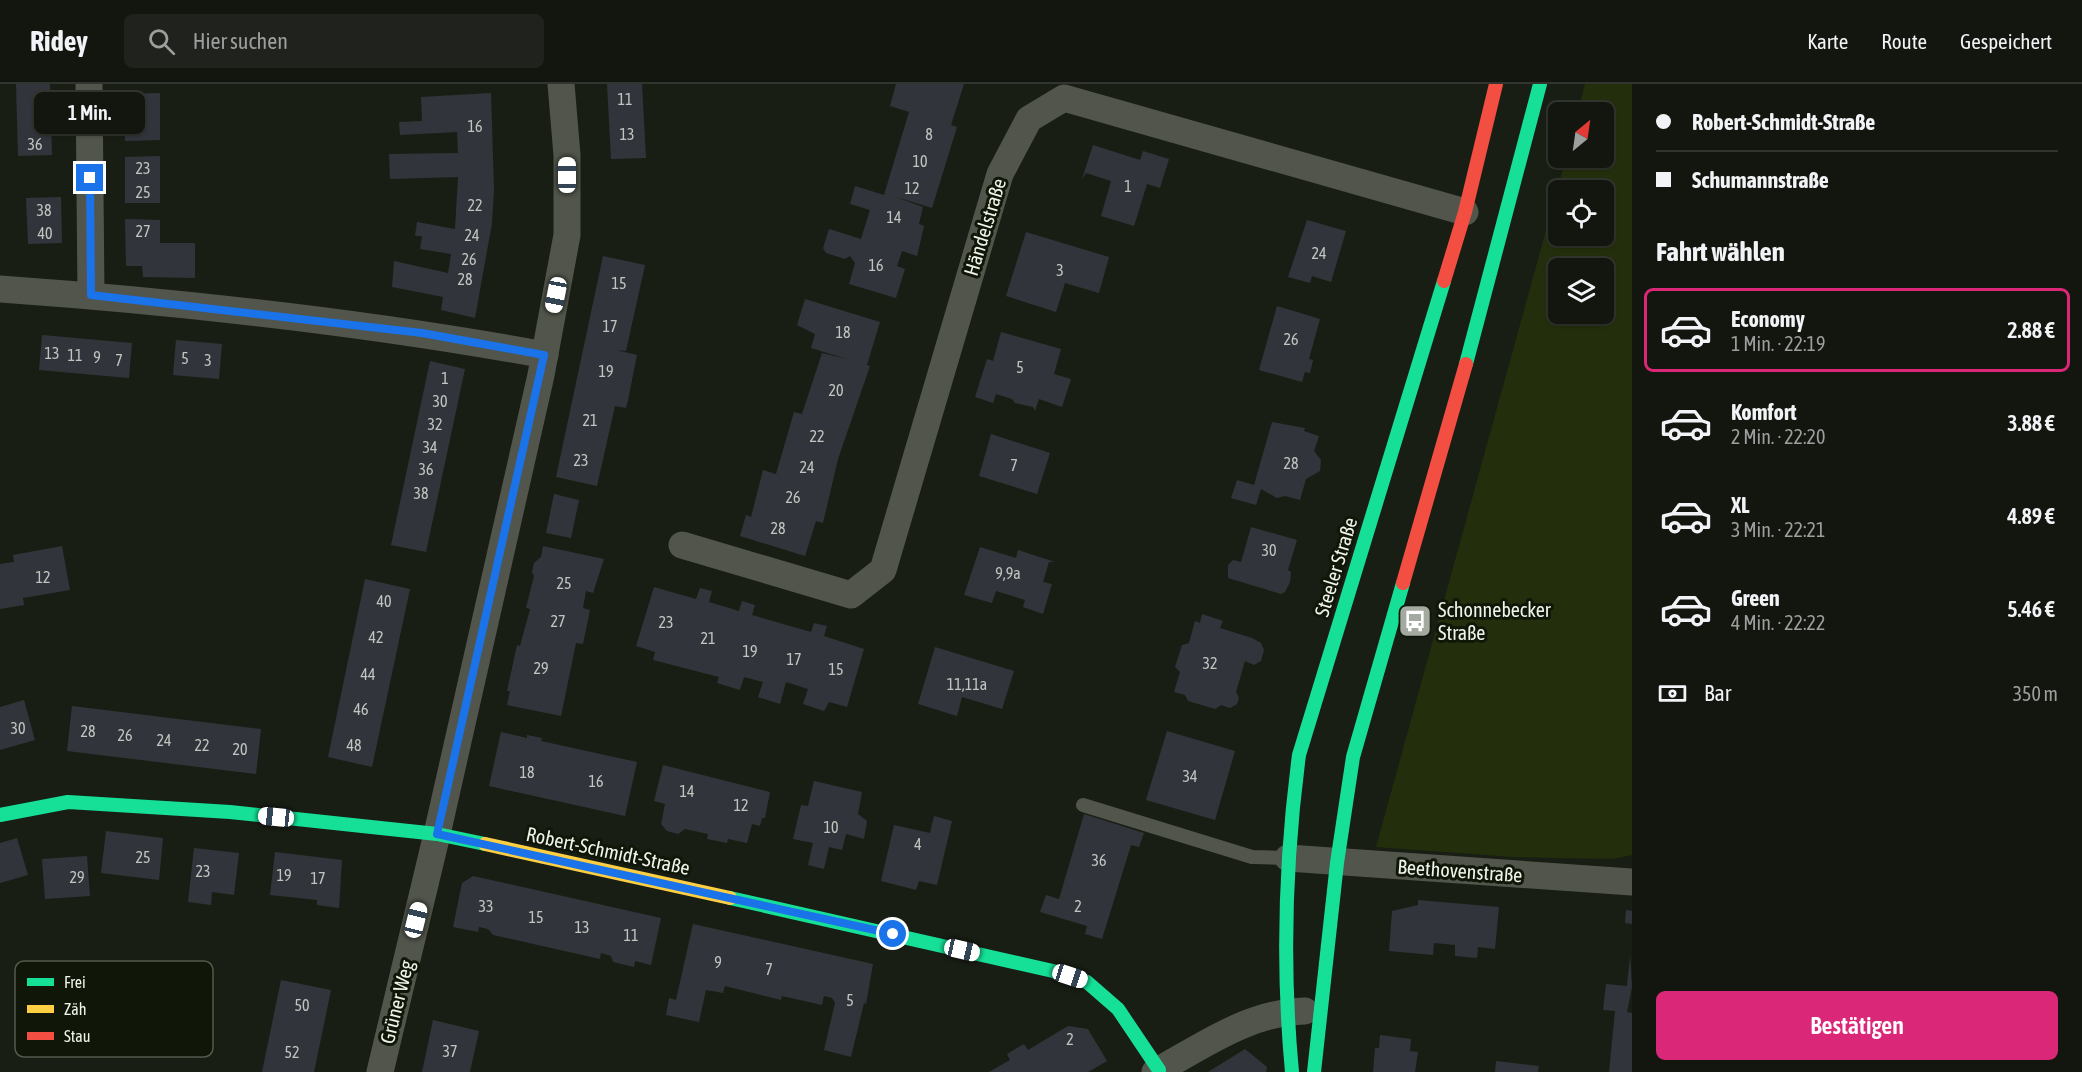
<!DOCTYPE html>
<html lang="de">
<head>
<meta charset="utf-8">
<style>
  body { margin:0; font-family:"Asap Condensed",sans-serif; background:#20231d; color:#f1f3f6; height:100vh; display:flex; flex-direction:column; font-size:22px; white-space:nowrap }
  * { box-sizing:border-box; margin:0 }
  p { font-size:20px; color:#9d9f9e }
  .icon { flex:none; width:33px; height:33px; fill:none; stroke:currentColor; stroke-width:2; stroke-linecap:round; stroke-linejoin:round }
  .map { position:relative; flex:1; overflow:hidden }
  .panel { display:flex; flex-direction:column; background:#13160f; width:450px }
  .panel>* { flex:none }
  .hud { display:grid; align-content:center; height:132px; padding:0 24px; background:#13160f }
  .needle { width:39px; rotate:29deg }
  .fabs { position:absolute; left:1548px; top:18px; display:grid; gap:12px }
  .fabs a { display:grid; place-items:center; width:66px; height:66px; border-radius:9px; background:#13160f; box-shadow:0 2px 4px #0004,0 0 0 2px #32352f; font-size:30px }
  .end { position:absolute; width:27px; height:27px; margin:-14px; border:8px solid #1a73e8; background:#fff; box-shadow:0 0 0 3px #fff }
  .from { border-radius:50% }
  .bubble { position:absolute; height:42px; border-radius:9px; background:#13160f; box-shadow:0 2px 4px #0004,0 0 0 2px #32352f; font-size:20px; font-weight:600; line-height:42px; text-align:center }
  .car { position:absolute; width:18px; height:36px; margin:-18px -9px; border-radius:8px; box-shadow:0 0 4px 2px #0007; background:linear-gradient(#fff 24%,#345 0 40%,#fff 0 76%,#345 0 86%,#fff 0) }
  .hud b { display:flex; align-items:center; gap:21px; height:57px; font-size:22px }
  .hud b+b { border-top:2px solid #32352f }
  .hud i { width:15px; height:15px; background:#f1f3f6 }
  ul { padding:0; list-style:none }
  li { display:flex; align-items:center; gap:18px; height:84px; margin:0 12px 9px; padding:0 12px; border:3px solid transparent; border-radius:9px }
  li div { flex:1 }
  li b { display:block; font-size:22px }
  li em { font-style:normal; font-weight:600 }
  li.selected { border-color:#db2777 }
  li>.icon { width:54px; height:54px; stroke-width:1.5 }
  h2 { padding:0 24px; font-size:27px; line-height:72px }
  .pay { display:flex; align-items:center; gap:15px; height:66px; padding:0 24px; font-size:22px }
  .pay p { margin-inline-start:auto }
  .cta { display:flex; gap:12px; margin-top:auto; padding:12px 24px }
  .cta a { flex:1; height:69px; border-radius:9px; background:#db2777; color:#fff; font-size:24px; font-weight:600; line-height:69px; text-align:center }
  header { display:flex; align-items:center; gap:36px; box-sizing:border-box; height:84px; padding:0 30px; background:#13160f; border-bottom:2px solid #32352f }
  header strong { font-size:28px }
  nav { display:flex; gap:33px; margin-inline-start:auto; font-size:21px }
  .search { width:420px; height:54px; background:#20231d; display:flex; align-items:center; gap:15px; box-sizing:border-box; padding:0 21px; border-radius:9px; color:#9d9f9e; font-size:22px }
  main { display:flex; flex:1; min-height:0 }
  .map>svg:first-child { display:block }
</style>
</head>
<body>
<header>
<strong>Ridey</strong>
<div class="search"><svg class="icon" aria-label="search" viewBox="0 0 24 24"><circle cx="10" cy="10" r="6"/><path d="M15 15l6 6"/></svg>Hier suchen</div>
<nav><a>Karte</a><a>Route</a><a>Gespeichert</a></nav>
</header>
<main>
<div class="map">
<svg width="1632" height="988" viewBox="0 0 1632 988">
  <rect width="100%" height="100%" fill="#191e14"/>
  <path fill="#232f0c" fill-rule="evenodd" d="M1585,0H1632V771L1613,775L1513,773L1376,763L1566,74H1604V28H1578ZM1558,106H1604V152H1558ZM1558,184H1604V230H1558Z"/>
  <g fill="#31353b">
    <path d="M16,0H50L52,71L18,72Z"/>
    <path d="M607,0H642L646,74L611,75Z"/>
    <path d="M896,0H964L951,41L957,43L932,124L893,112L923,123L919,140L924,142L917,172L902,167L897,182L905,185L896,214L849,200L855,179L850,172L845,175L826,169L823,164L829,145L861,155L870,126L850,120L855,102L884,111L909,28L890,22Z"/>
    <path d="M160,9V56L125,57V10Z"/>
    <path d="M491,9L494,106L492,139L475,234L441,226L443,213L392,203L394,177L448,189L451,170L420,165L422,152H415L417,138L455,145L458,93L390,95L389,70L458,69L457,48L400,51L399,38L422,37L421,13Z"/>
    <path d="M1093,61L1140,76L1143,67L1169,75L1160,104L1147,100L1134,142L1101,132L1111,97L1086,89L1082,95Z"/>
    <path d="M160,72V119H125V73Z"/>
    <path d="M61,113L62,159L28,160L26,114Z"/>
    <path d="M125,135L160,136V159H195V194L143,193L142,182H126Z"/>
    <path d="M1307,136L1346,147L1331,198L1312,192L1310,199L1288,193Z"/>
    <path d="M1026,148L1109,173L1099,209L1065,199L1056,228L1006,212Z"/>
    <path d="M603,172L645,181L626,267L616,266L637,271L628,316L626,324L615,322L597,402L556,393Z"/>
    <path d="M805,215L880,238L867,281L870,282L838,375L823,439L816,437L805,472L740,452L746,431L751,433L763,386L776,390L794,328L802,330L822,269L847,275L811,264L815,250L797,241Z"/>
    <path d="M1277,222L1320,235L1309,275L1313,276L1310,289L1305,288L1302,298L1259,286Z"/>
    <path d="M1001,248L1061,265L1054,290L1071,295L1062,323L1039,315L1035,327L1033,323L1015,319L1012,315L996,310L993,319L975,313L987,275L993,277Z"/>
    <path d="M42,251L132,259L129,294L39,286Z"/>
    <path d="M176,256L222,260L219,295L173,291Z"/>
    <path d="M430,277L465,285L426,468L391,461Z"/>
    <path d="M1272,338L1305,344L1304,347L1319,352L1314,367L1321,376L1320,387L1306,395L1300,416L1285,412L1277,414L1261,405L1256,421L1231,414L1237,396L1254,401Z"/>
    <path d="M991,350L1050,369L1037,410L979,392Z"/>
    <path d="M554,410L579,416L571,454L546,449Z"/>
    <path d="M1251,443L1297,456L1288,486L1291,488L1290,498L1285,508L1281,510L1228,494V481L1233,476L1241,478Z"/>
    <path d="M62,462L70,506L23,514L24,521L0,525V480L14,478L13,471Z"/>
    <path d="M543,462L604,475L593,509L586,507L583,524L590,526L583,560L576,559L561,632L507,621L510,607H507L517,561L520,562L530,525L526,524L534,492L532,488L534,479L541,473Z"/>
    <path d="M980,463L1016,474L1018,466L1055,478H1049L1043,498L1052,500L1043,530L1023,523L1025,516L996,507L992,519L964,511Z"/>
    <path d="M365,495L410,505L372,683L328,673Z"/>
    <path d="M654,503L696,515L700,504L712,507L709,518L739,527L742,517L755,521L752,531L811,548L814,539L827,542L824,552L864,565L847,623L829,618L824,627L803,620L808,605L786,598L780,620L758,613L763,598L744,593L740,606L717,599L719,593L653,576L655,568L636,562Z"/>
    <path d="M1202,530L1223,537L1220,544L1252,554L1261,559L1264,566L1261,577L1254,581L1245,577L1236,608L1239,614L1237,620L1230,624L1221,621L1215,625L1188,617L1185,611L1174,608L1180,588L1175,583L1182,561L1189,559L1195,537L1200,539Z"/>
    <path d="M935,563L1014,587L1002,625L962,613L957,632L918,620Z"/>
    <path d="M24,616L35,656L0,666V623Z"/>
    <path d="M72,622L261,645L256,690L67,667Z"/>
    <path d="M1167,647L1235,667L1215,736L1146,716Z"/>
    <path d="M501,648L527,654V651L542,654L541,657L637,678L625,732L489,702Z"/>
    <path d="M663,681L770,708L765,734H762L760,742L752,740L747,759L728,755L727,759L707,755L708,750L685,745L678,750L667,747L661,740L665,720L654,717Z"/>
    <path d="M814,697L862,708L858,730L867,737L864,755L846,750L842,766L829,763L824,785L808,781L813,759L793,755L801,721L808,722Z"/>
    <path d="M1084,730L1144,749L1139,763L1131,761L1102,855L1085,850L1087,842L1040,828L1046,811L1059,815Z"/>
    <path d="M934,732L952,737L937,801L919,797L916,806L881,797L894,741L930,749Z"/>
    <path d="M106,747L163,754L159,796L101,789Z"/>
    <path d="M17,754L28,791L0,799V759Z"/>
    <path d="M194,764L239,769L234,811L212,808L211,821L188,818Z"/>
    <path d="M275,768L342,776L339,824L317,821V816L270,811Z"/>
    <path d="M87,772L90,812L45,815L42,775Z"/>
    <path d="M473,792L661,834L651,881L635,877L634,883L613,878L611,872L601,869L600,875L493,851L488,845L479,843L478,848L453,843L462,799Z"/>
    <path d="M1418,816L1499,823L1495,865L1478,863L1477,874L1455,872V861L1434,859L1433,871L1389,867L1392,827L1418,821Z"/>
    <path d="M1626,826L1632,827V840L1625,839Z"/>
    <path d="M693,840L873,880L866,920L864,919L851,973L824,966L835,919L832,914L824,912L822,921L782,912L781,916L725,902L723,909L706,906L699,938L666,931L669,914L676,916Z"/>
    <path d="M1630,872L1632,903L1627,928L1632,929V988H1609L1615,927L1603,926L1606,900L1627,902Z"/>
    <path d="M281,896L331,906L314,988H262Z"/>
    <path d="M433,936L479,947L470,988H422Z"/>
    <path d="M1068,942L1088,945L1107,977L1088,988H989L1010,976L1007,970L1024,960L1028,966Z"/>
    <path d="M1380,951L1411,955L1410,967L1418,968L1415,988H1373L1375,964H1379Z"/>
    <path d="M1245,965L1267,983L1266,988H1208Z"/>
    <path d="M1496,977L1539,982L1538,988H1495Z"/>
  </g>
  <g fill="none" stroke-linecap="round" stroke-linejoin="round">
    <path stroke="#51554b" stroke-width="14" d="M1083,721L1252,773L1288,774"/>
    <g stroke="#51554b" stroke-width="27">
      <path d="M89,0L91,211"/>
      <path d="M0,205C182,218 365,238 545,271"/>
      <path d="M682,461L851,511L883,486L1000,90L1029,35L1064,14L1465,128"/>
      <path d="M1288,774L1632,798"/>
      <path d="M380,988L437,750L541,291L567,151V71L561,0"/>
      <path d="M1155,988C1203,962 1249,928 1305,927"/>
    </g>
    <g stroke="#16e098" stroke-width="14">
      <path d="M1466,280L1540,0"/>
      <path d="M0,731L68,718L230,728L437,750L485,760"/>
      <path d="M730,814L1053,887L1087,898L1118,925L1159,986"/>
      <path d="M1292,988C1282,882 1285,777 1299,671L1444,197"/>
      <path d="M1314,988L1337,779L1353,673L1403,499"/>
    </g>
    <path stroke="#ffcf43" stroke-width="14" d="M485,760L730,814"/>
    <g stroke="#f24e42" stroke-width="14">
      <path d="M1444,197L1465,128L1496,0"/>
      <path d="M1403,499L1466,280"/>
    </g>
  </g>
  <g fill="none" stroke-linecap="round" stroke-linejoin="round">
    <path stroke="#1a73e8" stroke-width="8" d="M90,94L91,211L422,249L544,271L437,750L893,850"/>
  </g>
  <defs>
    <symbol id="bus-square" viewBox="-11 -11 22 22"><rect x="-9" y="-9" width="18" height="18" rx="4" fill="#a5aaa0" stroke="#111708"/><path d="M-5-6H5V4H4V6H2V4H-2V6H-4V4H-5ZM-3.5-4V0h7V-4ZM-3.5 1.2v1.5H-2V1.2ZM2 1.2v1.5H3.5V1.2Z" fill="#fff"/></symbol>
  </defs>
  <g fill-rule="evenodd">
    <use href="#bus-square" x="1396" y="518" width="38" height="38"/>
  </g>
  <g text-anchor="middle" stroke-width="6" stroke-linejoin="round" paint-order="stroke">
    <g font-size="16" fill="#c0c5bf">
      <text x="625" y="21">11</text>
      <text x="475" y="48">16</text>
      <text x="627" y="56">13</text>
      <text x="929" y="56">8</text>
      <text x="35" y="66">36</text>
      <text x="920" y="83">10</text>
      <text x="143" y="90">23</text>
      <text x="1128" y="108">1</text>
      <text x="912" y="110">12</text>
      <text x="143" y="114">25</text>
      <text x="475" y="127">22</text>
      <text x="44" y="132">38</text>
      <text x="894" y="139">14</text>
      <text x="143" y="153">27</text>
      <text x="45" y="155">40</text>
      <text x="472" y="157">24</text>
      <text x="1319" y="175">24</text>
      <text x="469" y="181">26</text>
      <text x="876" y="187">16</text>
      <text x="1060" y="192">3</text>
      <text x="465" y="201">28</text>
      <text x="619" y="205">15</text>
      <text x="610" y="248">17</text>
      <text x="843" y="254">18</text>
      <text x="1291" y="261">26</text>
      <text x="52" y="275">13</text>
      <text x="75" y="277">11</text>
      <text x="97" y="279">9</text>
      <text x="185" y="280">5</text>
      <text x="119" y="282">7</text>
      <text x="208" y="282">3</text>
      <text x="1020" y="289">5</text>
      <text x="606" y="293">19</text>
      <text x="445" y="300">1</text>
      <text x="836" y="312">20</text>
      <text x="440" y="323">30</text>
      <text x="590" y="342">21</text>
      <text x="435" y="346">32</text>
      <text x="817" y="358">22</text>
      <text x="430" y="369">34</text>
      <text x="581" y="382">23</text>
      <text x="1291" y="385">28</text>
      <text x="1014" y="387">7</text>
      <text x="807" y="389">24</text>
      <text x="426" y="391">36</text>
      <text x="421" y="415">38</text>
      <text x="793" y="419">26</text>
      <text x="778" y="450">28</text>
      <text x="1269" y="472">30</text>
      <text x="1008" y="495">9,9a</text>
      <text x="43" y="499">12</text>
      <text x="564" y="505">25</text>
      <text x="384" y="523">40</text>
      <text x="558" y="543">27</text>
      <text x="666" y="544">23</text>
      <text x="376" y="559">42</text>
      <text x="708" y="560">21</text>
      <text x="750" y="573">19</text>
      <text x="794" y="581">17</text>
      <text x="1210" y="585">32</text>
      <text x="541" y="590">29</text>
      <text x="836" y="591">15</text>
      <text x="368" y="596">44</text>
      <text x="967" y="606">11,11a</text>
      <text x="361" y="631">46</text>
      <text x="18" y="650">30</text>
      <text x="88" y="653">28</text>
      <text x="125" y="657">26</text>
      <text x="164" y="662">24</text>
      <text x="202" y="667">22</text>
      <text x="354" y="667">48</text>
      <text x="240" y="671">20</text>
      <text x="527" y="694">18</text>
      <text x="1190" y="698">34</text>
      <text x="596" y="703">16</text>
      <text x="687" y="713">14</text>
      <text x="741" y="727">12</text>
      <text x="831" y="749">10</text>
      <text x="918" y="766">4</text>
      <text x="143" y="779">25</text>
      <text x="1099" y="782">36</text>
      <text x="203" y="793">23</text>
      <text x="284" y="797">19</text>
      <text x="77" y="799">29</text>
      <text x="318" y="800">17</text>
      <text x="486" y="828">33</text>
      <text x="1078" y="828">2</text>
      <text x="536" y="839">15</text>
      <text x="582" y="849">13</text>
      <text x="631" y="857">11</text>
      <text x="718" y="884">9</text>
      <text x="769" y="891">7</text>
      <text x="850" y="922">5</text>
      <text x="302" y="927">50</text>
      <text x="1070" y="961">2</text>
      <text x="450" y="973">37</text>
      <text x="292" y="974">52</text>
    </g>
    <g font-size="20" fill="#f0f5eb" stroke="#111708">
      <text transform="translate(985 143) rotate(-73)" y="7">Händelstraße</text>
      <text transform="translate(1336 483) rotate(-73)" y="7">Steeler Straße</text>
      <text transform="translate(608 767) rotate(12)" y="7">Robert-Schmidt-Straße</text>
      <text transform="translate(1460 787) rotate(4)" y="7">Beethovenstraße</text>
      <text transform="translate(397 918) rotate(-76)" y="7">Grüner Weg</text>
    </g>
    <g font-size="20" fill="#f0f5eb" stroke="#111708" text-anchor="start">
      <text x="1438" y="533">Schonnebecker<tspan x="1438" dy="23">Straße</tspan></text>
    </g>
  </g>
  <rect x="15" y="877" width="198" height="96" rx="9" fill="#111708" stroke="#545a4c" stroke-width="1.5"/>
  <rect x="27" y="894" width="27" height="8" fill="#16e098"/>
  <rect x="27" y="921" width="27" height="8" fill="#ffcf43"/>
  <rect x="27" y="948" width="27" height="8" fill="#f24e42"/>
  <g font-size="16" fill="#f0f5eb">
    <text x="64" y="904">Frei</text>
    <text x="64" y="931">Zäh</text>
    <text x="64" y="958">Stau</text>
  </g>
</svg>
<div class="fabs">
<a><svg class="needle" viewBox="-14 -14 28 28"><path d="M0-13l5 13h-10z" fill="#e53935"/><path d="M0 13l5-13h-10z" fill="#9d9f9e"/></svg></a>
<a><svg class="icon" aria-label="locate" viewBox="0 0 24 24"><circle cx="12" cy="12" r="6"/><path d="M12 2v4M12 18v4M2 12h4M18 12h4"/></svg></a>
<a><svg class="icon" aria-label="layers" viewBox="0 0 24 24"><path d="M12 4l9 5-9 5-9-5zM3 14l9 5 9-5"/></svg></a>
</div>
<i class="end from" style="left:893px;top:850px"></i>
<i class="end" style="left:90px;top:94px"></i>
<div class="bubble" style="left:34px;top:8px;width:111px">1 Min.</div>
<i class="car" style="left:567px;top:91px;rotate:0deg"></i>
<i class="car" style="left:556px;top:211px;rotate:191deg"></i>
<i class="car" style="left:276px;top:733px;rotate:276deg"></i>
<i class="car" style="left:416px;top:836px;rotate:14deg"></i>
<i class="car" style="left:962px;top:866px;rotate:103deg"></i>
<i class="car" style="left:1070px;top:892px;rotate:108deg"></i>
</div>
<section class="panel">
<div class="hud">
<b><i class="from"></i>Robert-Schmidt-Straße</b>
<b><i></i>Schumannstraße</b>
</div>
<h2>Fahrt wählen</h2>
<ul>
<li class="selected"><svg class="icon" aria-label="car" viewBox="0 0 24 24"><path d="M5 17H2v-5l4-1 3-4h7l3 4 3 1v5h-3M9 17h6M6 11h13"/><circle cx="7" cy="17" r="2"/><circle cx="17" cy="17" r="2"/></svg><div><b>Economy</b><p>1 Min. · 22:19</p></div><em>2.88 €</em></li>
<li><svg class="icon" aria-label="car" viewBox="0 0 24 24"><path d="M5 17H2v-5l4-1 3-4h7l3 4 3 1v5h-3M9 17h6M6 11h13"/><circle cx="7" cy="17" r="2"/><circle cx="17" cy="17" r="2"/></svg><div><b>Komfort</b><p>2 Min. · 22:20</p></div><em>3.88 €</em></li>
<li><svg class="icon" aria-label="car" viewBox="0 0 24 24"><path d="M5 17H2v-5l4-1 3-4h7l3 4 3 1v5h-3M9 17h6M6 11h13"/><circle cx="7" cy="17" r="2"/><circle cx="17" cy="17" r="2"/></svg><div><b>XL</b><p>3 Min. · 22:21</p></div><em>4.89 €</em></li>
<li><svg class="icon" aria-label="car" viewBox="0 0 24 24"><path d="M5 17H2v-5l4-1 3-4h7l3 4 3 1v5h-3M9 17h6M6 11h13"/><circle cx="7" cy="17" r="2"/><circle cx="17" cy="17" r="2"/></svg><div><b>Green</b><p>4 Min. · 22:22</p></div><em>5.46 €</em></li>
</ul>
<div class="pay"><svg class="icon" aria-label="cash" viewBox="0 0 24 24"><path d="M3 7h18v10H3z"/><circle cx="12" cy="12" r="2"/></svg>Bar<p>350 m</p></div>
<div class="cta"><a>Bestätigen</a></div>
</section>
</main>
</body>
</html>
